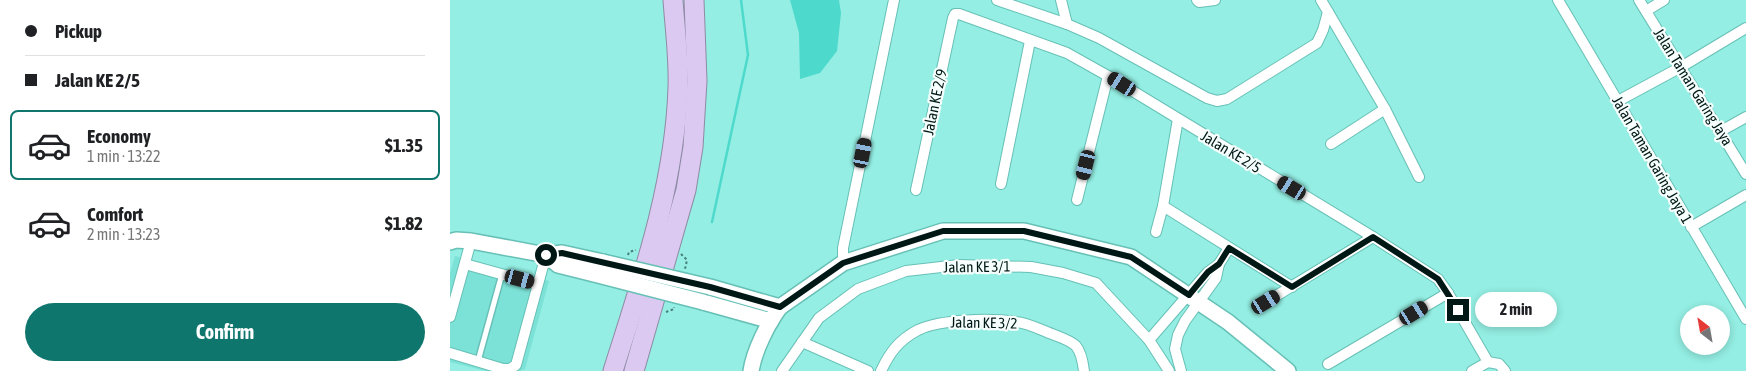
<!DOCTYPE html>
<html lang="en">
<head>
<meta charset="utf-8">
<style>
  body { margin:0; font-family:"Asap Condensed",sans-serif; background:#f2f2f2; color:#202124; height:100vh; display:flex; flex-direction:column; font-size:19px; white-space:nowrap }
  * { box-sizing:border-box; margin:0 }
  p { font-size:16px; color:#757577 }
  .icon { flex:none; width:28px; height:28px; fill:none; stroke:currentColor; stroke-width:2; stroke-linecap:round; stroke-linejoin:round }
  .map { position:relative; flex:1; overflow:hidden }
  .sheet { display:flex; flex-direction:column; background:#fff; width:450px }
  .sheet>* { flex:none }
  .hud { display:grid; align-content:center; height:110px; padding:0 25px; background:#fff }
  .needle { width:32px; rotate:329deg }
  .buttons { position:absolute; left:1230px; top:305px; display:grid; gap:10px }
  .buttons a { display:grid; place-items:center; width:50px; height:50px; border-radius:50%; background:#fff; box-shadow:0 2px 8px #0003; font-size:25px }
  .end { position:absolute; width:22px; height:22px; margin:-11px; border:6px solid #001815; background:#fff; box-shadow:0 0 0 2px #fff }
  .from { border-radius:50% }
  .bubble { position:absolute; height:35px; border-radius:18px; background:#fff; box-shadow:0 2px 8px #0003; font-size:16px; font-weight:700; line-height:35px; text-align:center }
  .car { position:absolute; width:15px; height:30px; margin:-15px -8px; border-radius:6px; box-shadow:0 0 4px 1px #0007; background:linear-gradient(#222 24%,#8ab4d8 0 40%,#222 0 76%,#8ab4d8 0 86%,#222 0) }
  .hud b { display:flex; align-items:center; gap:18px; height:48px; font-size:19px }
  .hud b+b { border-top:1px solid #e0e0e0 }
  .hud i { width:12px; height:12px; background:#202124 }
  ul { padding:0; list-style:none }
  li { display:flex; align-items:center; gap:15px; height:70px; margin:0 10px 8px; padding:0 15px; border:2px solid transparent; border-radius:8px }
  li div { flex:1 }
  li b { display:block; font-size:19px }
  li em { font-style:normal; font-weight:700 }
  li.current { border-color:#0f766e }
  li>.icon { width:45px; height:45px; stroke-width:1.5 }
  .cta { display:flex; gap:10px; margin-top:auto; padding:10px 25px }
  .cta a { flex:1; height:58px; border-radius:30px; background:#0f766e; color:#fff; font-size:20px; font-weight:700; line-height:58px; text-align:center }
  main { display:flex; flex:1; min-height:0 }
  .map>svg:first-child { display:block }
</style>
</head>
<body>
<main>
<section class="sheet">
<div class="hud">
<b><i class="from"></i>Pickup</b>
<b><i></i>Jalan KE 2/5</b>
</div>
<ul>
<li class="current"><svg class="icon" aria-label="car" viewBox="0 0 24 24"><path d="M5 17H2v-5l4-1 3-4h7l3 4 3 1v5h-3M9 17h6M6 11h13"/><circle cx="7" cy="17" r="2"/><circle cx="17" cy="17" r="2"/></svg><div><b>Economy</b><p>1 min · 13:22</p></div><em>$1.35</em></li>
<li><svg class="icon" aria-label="car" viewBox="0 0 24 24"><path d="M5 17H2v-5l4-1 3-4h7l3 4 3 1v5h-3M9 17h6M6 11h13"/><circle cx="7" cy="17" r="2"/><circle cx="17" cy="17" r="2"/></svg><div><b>Comfort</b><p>2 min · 13:23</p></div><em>$1.82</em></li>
</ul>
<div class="cta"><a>Confirm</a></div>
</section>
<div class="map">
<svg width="1296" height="371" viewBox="0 0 1296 371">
  <rect width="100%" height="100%" fill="#94eee3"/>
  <path fill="#7ce1d6" d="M5,256L99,281L75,369L70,371H36L0,362V273Z"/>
  <path fill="#4ddacc" d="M340,0H389L391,13L387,51L370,73L350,79L349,33Z"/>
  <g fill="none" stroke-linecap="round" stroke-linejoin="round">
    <path stroke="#4ddacc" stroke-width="2.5" d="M262,222L298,55L291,0"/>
    <defs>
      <path id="lane" d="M28,361L52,274"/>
      <g id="street">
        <path d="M547,0L617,24L649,38L757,98L767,101L777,99L867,43L873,30L878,12"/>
        <path d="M611,0L617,24"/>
        <path d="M747,0L749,2L765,0"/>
        <path d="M871,0L935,109L969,177"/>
        <path d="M1108,0L1296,319"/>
        <path d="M1189,0L1296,174"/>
        <path d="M1196,11L1214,0"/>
        <path d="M1168,101L1231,67L1296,28"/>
        <path d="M1271,131L1296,117"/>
        <path d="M881,144L935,109"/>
        <path d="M551,184L580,41"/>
        <path d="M466,190L503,18L505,14H509L617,53L658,76L923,237L988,279L998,293L1038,362"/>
        <path d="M627,200L658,76"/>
        <path d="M713,206L842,287"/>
        <path d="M1241,227L1296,195"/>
        <path d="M706,232L713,206L728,119"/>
        <path d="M393,263V248L444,0"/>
        <path d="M15,264L87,284"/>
        <path d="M816,302L923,237"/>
        <path d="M0,317L21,241"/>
        <path d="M699,340L758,272L769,264"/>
        <path d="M352,342L418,371"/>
        <path d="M0,353L53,369H60L66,365L96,255"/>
        <path d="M1038,362L1049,364L1055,371"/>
        <path d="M878,364L998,293"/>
        <path d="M332,371L369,318L408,289L456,271L509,265L581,267L613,273L646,283L699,340L719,371"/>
        <path d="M431,371C440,352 449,340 468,330C491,319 541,318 566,322C578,323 591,330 602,334C609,337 620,340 626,346C631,352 633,363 634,371"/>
        <path d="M731,371L725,349L728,335L735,321L766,278L769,264L779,248"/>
        <path d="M1022,371L1038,362"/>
      </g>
      <g id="secondary">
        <path d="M0,242L6,240L21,241L96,255L112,253L153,262"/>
        <path d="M96,255L108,265L148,275"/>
        <path d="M260,287L330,307"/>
        <path d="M253,302L321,321"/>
        <path d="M301,371C304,351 318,323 330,307L393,263L493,231H574L681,257L778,322L838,371"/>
      </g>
      <g id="highway">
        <path d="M163,371C192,279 225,185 228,87C229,58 225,29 223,0"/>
        <path d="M184,371L236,190L243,147L247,81L244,0"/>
      </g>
    </defs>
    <use href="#lane" stroke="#67c0b6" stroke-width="8"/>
    <use href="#street" stroke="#67c0b6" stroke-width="12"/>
    <use href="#secondary" stroke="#67c0b6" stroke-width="18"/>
    <use href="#highway" stroke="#8e8ba4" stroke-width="21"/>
    <g stroke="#477f78" stroke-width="2" stroke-dasharray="2.5 2.5" stroke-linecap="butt">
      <path d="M231,254L237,260L235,269"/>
      <path d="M178,255L179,252L186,250"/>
      <path d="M216,312L224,309V307"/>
    </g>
    <use href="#lane" stroke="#fff" stroke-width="5"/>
    <use href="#street" stroke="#fff" stroke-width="10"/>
    <use href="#secondary" stroke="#fff" stroke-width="15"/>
    <use href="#highway" stroke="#dbc9f1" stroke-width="19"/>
    <defs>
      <g id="secondary-bridge">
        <path d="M153,262L260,287"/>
        <path d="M148,275L253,302"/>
      </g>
    </defs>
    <use href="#secondary-bridge" stroke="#67c0b6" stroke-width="18" stroke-linecap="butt"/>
    <use href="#secondary-bridge" stroke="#fff" stroke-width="15"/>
  </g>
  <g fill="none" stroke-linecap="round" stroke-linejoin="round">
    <path stroke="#001815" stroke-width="6" d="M96,255L112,253L260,287L330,307L393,263L493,231H574L681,257L739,295L758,272L769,264L779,248L842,287L923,237L988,279L1008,310"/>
  </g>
  <g text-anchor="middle" stroke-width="4.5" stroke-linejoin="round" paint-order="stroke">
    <g font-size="15" fill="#001815" stroke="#f5fefc">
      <text transform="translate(1243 87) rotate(58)" y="5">Jalan Taman Garing Jaya</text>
      <text transform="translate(485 102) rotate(-78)" y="5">Jalan KE 2/9</text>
      <text transform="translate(781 152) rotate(31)" y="5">Jalan KE 2/5</text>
      <text transform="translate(1202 160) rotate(60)" y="5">Jalan Taman Garing Jaya 1</text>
      <text transform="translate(527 267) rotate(-1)" y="5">Jalan KE 3/1</text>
      <text transform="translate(534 323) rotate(1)" y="5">Jalan KE 3/2</text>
    </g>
  </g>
</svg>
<div class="buttons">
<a><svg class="needle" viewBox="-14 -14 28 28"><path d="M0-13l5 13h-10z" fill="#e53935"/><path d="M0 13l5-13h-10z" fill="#757577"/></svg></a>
</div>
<i class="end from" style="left:96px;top:255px"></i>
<i class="end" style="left:1008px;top:310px"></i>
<div class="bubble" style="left:1025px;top:292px;width:82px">2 min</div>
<i class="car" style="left:672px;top:84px;rotate:302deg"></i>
<i class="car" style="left:413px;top:153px;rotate:11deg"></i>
<i class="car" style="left:636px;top:165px;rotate:194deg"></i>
<i class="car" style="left:842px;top:188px;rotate:301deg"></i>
<i class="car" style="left:70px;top:279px;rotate:105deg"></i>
<i class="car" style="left:816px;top:302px;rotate:59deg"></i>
<i class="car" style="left:964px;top:313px;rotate:59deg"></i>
</div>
</main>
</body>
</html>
